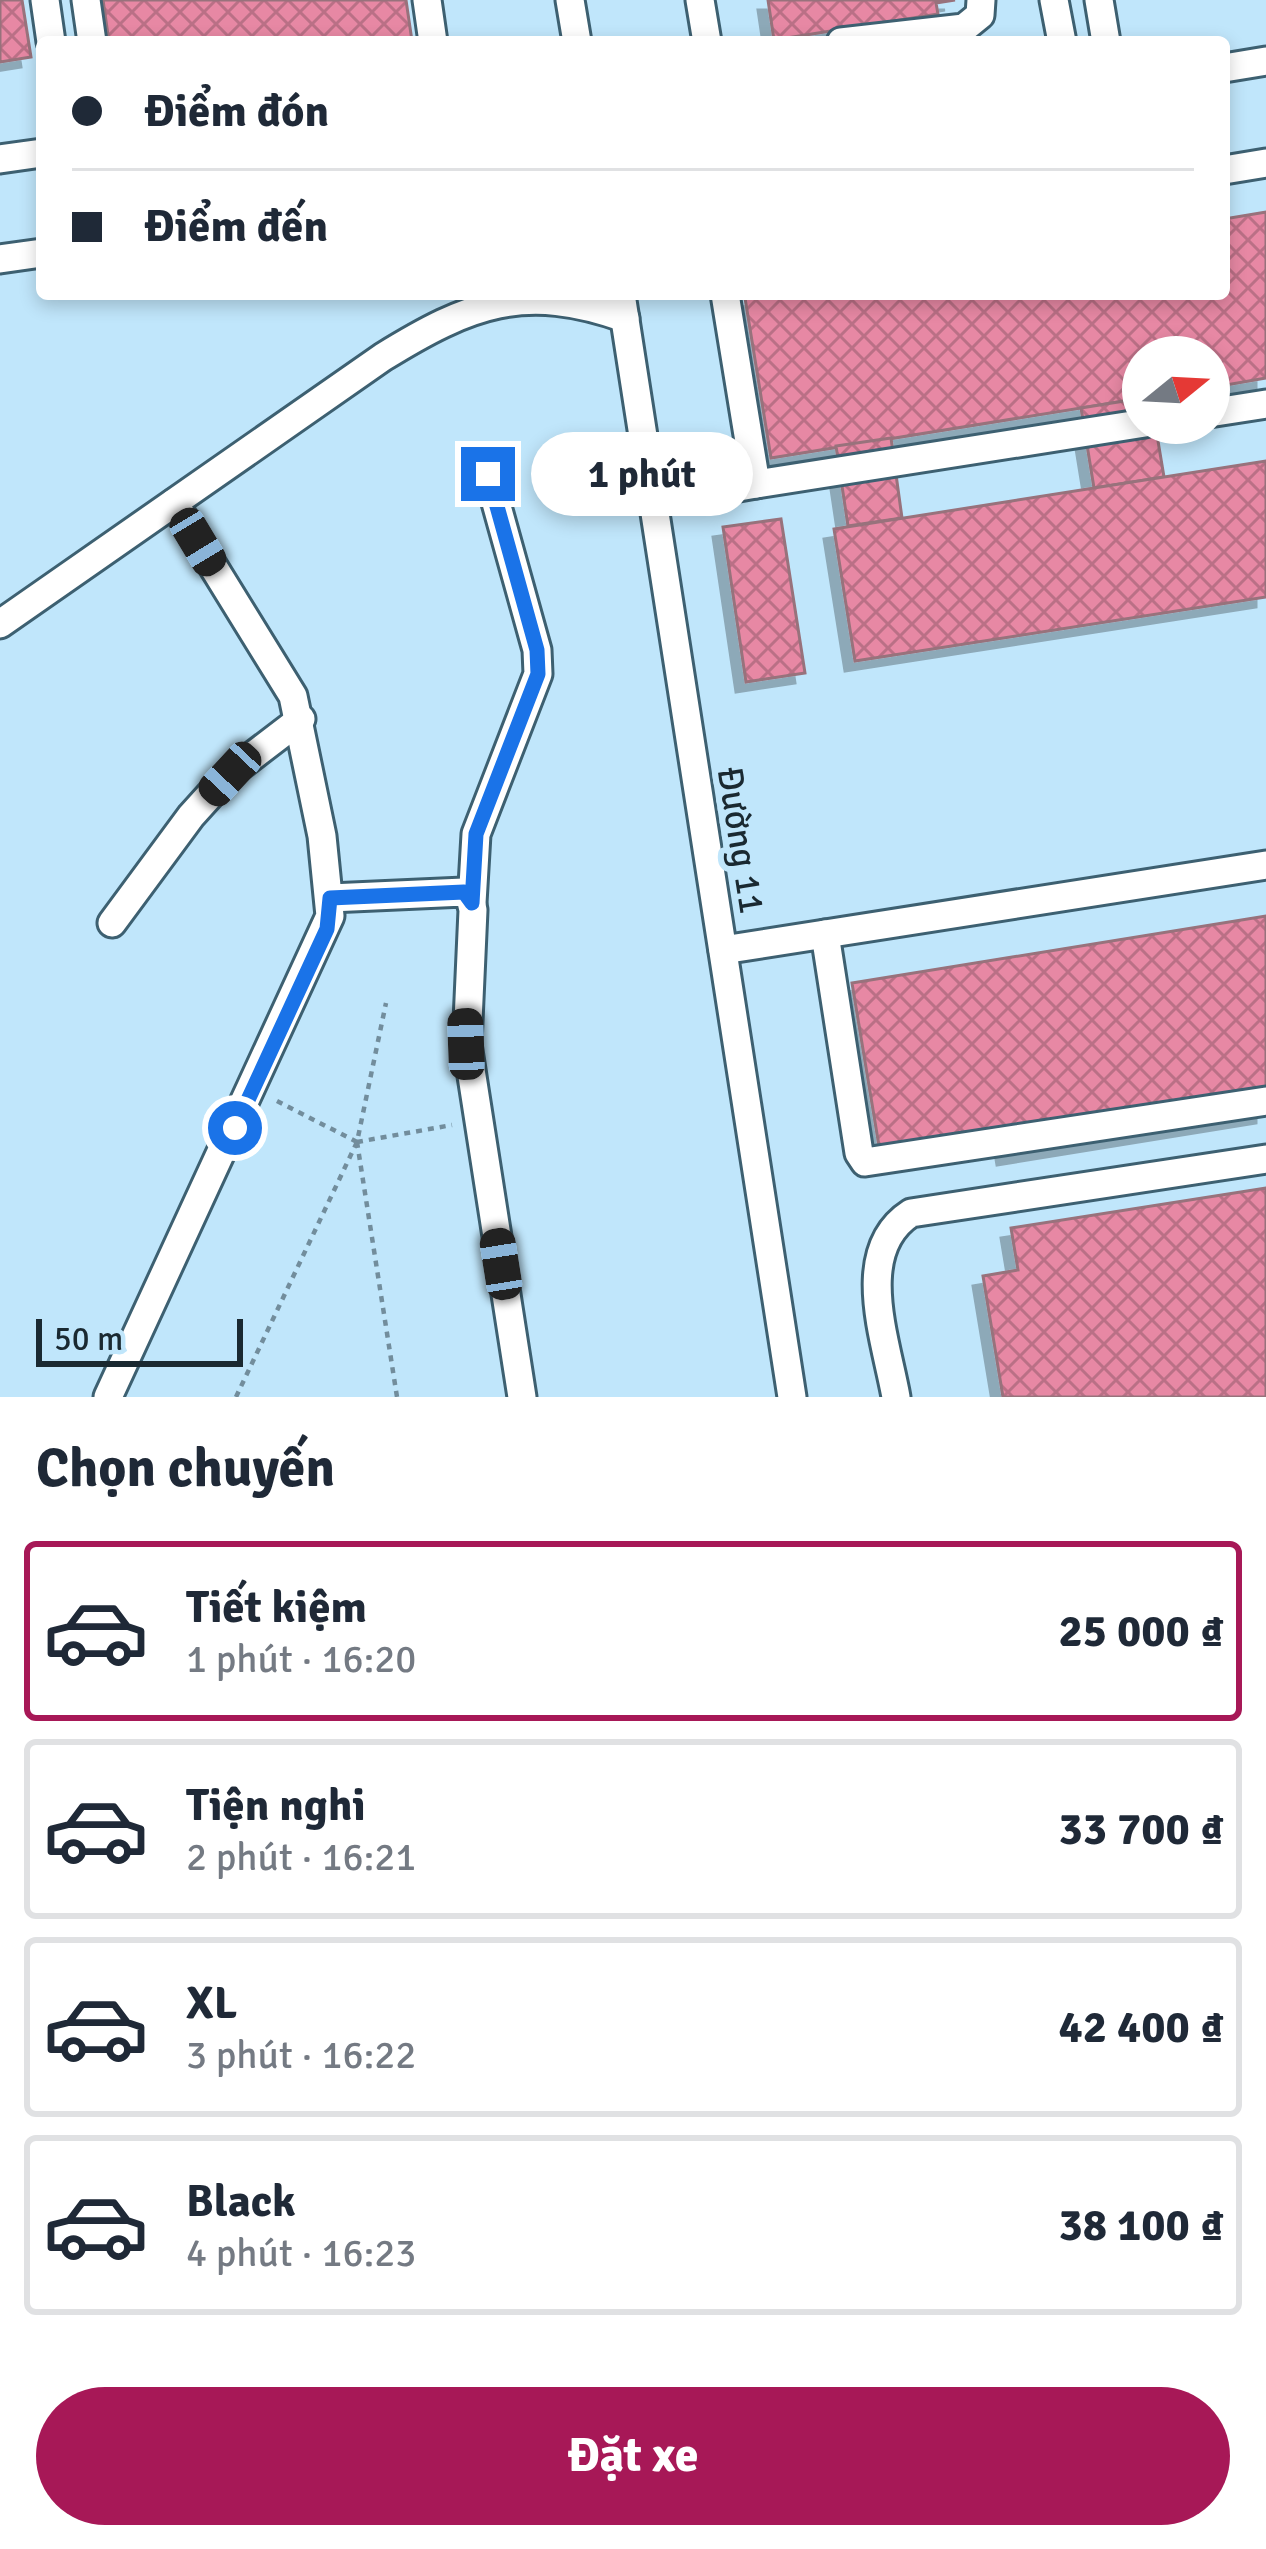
<!DOCTYPE html>
<html lang="vi">
<head>
<meta charset="utf-8">
<style>
  body { margin:0; font-family:Signika,sans-serif; background:#f6f6f7; color:#1f2937; height:100vh; display:flex; flex-direction:column; font-size:45px; white-space:nowrap }
  * { box-sizing:border-box; margin:0 }
  p { font-size:39px; color:#747a83 }
  .icon { flex:none; width:66px; height:66px; fill:none; stroke:currentColor; stroke-width:2; stroke-linecap:round; stroke-linejoin:round }
  .map { position:relative; height:1397px; overflow:hidden }
  .panel { display:flex; flex-direction:column; background:#fff; flex:1 }
  .panel>* { flex:none }
  .guide { position:absolute; left:36px; top:36px; width:1194px; height:264px; border-radius:12px; box-shadow:0 6px 18px #0003; display:grid; align-content:center; height:264px; padding:0 36px; background:#fff }
  .needle { width:78px; rotate:72deg }
  .buttons { position:absolute; left:1122px; top:336px; display:grid; gap:24px }
  .buttons a { display:grid; place-items:center; width:108px; height:108px; border-radius:50%; background:#fff; box-shadow:0 6px 18px #0003; font-size:60px }
  .scale { position:absolute; left:36px; bottom:30px; width:207px; box-sizing:border-box; padding-left:12px; border:6px solid #1a2931; border-top:0; font-size:33px; line-height:42px; white-space:nowrap; color:#1a2931; -webkit-text-stroke:9px #c0e6fb; paint-order:stroke }
  .end { position:absolute; width:54px; height:54px; margin:-27px; border:15px solid #1a73e8; background:#fff; box-shadow:0 0 0 6px #fff }
  .from { border-radius:50% }
  .bubble { position:absolute; height:84px; border-radius:42px; background:#fff; box-shadow:0 6px 18px #0003; font-size:39px; font-weight:700; line-height:84px; text-align:center }
  .car { position:absolute; width:36px; height:72px; margin:-36px -18px; border-radius:15px; box-shadow:0 0 9px 3px #0007; background:linear-gradient(#222 24%,#8ab4d8 0 40%,#222 0 76%,#8ab4d8 0 86%,#222 0) }
  .guide b { display:flex; align-items:center; gap:42px; height:114px; font-size:45px }
  .guide b+b { border-top:3px solid #e0e1e3 }
  .guide i { width:30px; height:30px; background:#1f2937 }
  ul { padding:0; list-style:none }
  li { display:flex; align-items:center; gap:36px; height:180px; margin:0 24px 18px; padding:0 12px; border:6px solid #e0e1e3; border-radius:12px }
  li div { flex:1 }
  li b { display:block; font-size:45px }
  li em { font-style:normal; font-weight:700 }
  li.selected { border-color:#a71857 }
  li>.icon { width:108px; height:108px; stroke-width:1.5 }
  h2 { padding:0 36px; font-size:54px; line-height:144px }
  .primary-button { display:flex; gap:24px; margin-top:auto; padding:24px 36px }
  .primary-button a { flex:1; height:138px; border-radius:72px; background:#a71857; color:#fff; font-size:48px; font-weight:700; line-height:138px; text-align:center }
  .map>svg:first-child { display:block }
</style>
</head>
<body>
<div class="map">
<svg width="1266" height="1397" viewBox="0 0 1266 1397">
  <defs>
    <pattern id="building-cross-hatch" width="8" height="8" patternUnits="userSpaceOnUse" patternTransform="scale(3)"><rect width="8" height="8" fill="#e788a4"/><path d="M0 0l8 8M0 8l8-8" fill="none" stroke="#ba6f86"/></pattern>
    <filter id="shadow"><feDropShadow dx="-10" dy="10" stdDeviation="0" flood-color="#0004"/></filter>
  </defs>
  <rect width="100%" height="100%" fill="#c0e6fb"/>
  <g fill="url(#building-cross-hatch)" stroke="#98727c" stroke-width="3" filter="url(#shadow)">
    <path d="M0,0H22L31,57L0,62Z"/>
    <path d="M103,0H406L412,41L109,42Z"/>
    <path d="M768,0H955L936,3L938,14L774,40Z"/>
    <path d="M1266,212V378L1209,388V357H1143V398L771,458L745,298L773,294H1224V219Z"/>
    <path d="M1143,398V423H1155L1164,477L1094,488L1081,408Z"/>
    <path d="M891,438L902,518L848,526L836,446Z"/>
    <path d="M1266,461V597L855,661L834,529Z"/>
    <path d="M781,519L805,673L746,682L723,527Z"/>
    <path d="M1266,916V1113L1007,1155L1003,1132L880,1152L852,983Z"/>
    <path d="M1266,1188V1397H1003L983,1276L1018,1270L1011,1228Z"/>
  </g>
  <g fill="none" stroke-linecap="round" stroke-linejoin="round">
    <defs>
      <g id="minor">
        <path d="M45,0L51,42"/>
        <path d="M86,0L92,42"/>
        <path d="M427,0L433,42"/>
        <path d="M570,0L577,42"/>
        <path d="M700,0L707,42"/>
        <path d="M1054,0L1062,42"/>
        <path d="M1099,0L1106,42"/>
        <path d="M841,42L964,28L980,15L981,0"/>
        <path d="M1224,68L1266,61"/>
        <path d="M0,159L42,153"/>
        <path d="M1224,170L1266,163"/>
        <path d="M0,259L42,253"/>
        <path d="M621,294L792,1397"/>
        <path d="M725,294L756,484L1145,423"/>
        <path d="M1209,413L1266,404"/>
        <path d="M653,502L756,484"/>
        <path d="M0,624L383,357C469,304 524,282 625,318"/>
        <path d="M330,898L464,892L470,897L473,910L467,1044L522,1397"/>
        <path d="M472,903L476,834L538,674L537,650L488,474"/>
        <path d="M112,923L191,816L229,774L301,719"/>
        <path d="M825,934L859,1153L865,1162L1266,1101"/>
        <path d="M723,950L1266,865"/>
        <path d="M108,1397L330,916L322,836L293,696L174,503"/>
        <path d="M896,1397C886,1340 852,1251 911,1213L1266,1159"/>
      </g>
    </defs>
    <use href="#minor" stroke="#3d6071" stroke-width="33"/>
    <g stroke="#728d9c" stroke-width="4.5" stroke-dasharray="6 6" stroke-linecap="butt">
      <path d="M277,1101L357,1142L386,1003"/>
      <path d="M357,1142L397,1397"/>
      <path d="M357,1142L452,1125"/>
      <path d="M236,1397L357,1142"/>
    </g>
    <use href="#minor" stroke="#fff" stroke-width="27"/>
  </g>
  <g fill="none" stroke-linecap="round" stroke-linejoin="round">
    <path stroke="#1a73e8" stroke-width="15" d="M235,1128L327,929L330,898L464,892L472,903L476,834L538,674L537,650L488,474"/>
  </g>
  <g text-anchor="middle" stroke-width="12" stroke-linejoin="round" paint-order="stroke">
    <g font-size="36" fill="#1a2931" stroke="#c0e6fb">
      <text transform="translate(742 840) rotate(81)" y="13">Đường 11</text>
    </g>
  </g>
</svg>
<div class="buttons">
<a><svg class="needle" viewBox="-14 -14 28 28"><path d="M0-13l5 13h-10z" fill="#e53935"/><path d="M0 13l5-13h-10z" fill="#747a83"/></svg></a>
</div>
<div class="scale">50 m</div>
<i class="end from" style="left:235px;top:1128px"></i>
<i class="end" style="left:488px;top:474px"></i>
<div class="bubble" style="left:531px;top:432px;width:222px">1 phút</div>
<i class="car" style="left:198px;top:542px;rotate:149deg"></i>
<i class="car" style="left:230px;top:774px;rotate:223deg"></i>
<i class="car" style="left:466px;top:1044px;rotate:358deg"></i>
<i class="car" style="left:501px;top:1264px;rotate:351deg"></i>
<div class="guide">
<b><i class="from"></i>Điểm đón</b>
<b><i></i>Điểm đến</b>
</div>
</div>
<section class="panel">
<h2>Chọn chuyến</h2>
<ul>
<li class="selected"><svg class="icon" aria-label="car" viewBox="0 0 24 24"><path d="M5 17H2v-5l4-1 3-4h7l3 4 3 1v5h-3M9 17h6M6 11h13"/><circle cx="7" cy="17" r="2"/><circle cx="17" cy="17" r="2"/></svg><div><b>Tiết kiệm</b><p>1 phút · 16:20</p></div><em>25 000 ₫</em></li>
<li><svg class="icon" aria-label="car" viewBox="0 0 24 24"><path d="M5 17H2v-5l4-1 3-4h7l3 4 3 1v5h-3M9 17h6M6 11h13"/><circle cx="7" cy="17" r="2"/><circle cx="17" cy="17" r="2"/></svg><div><b>Tiện nghi</b><p>2 phút · 16:21</p></div><em>33 700 ₫</em></li>
<li><svg class="icon" aria-label="car" viewBox="0 0 24 24"><path d="M5 17H2v-5l4-1 3-4h7l3 4 3 1v5h-3M9 17h6M6 11h13"/><circle cx="7" cy="17" r="2"/><circle cx="17" cy="17" r="2"/></svg><div><b>XL</b><p>3 phút · 16:22</p></div><em>42 400 ₫</em></li>
<li><svg class="icon" aria-label="car" viewBox="0 0 24 24"><path d="M5 17H2v-5l4-1 3-4h7l3 4 3 1v5h-3M9 17h6M6 11h13"/><circle cx="7" cy="17" r="2"/><circle cx="17" cy="17" r="2"/></svg><div><b>Black</b><p>4 phút · 16:23</p></div><em>38 100 ₫</em></li>
</ul>
<div class="primary-button"><a>Đặt xe</a></div>
</section>
</body>
</html>
